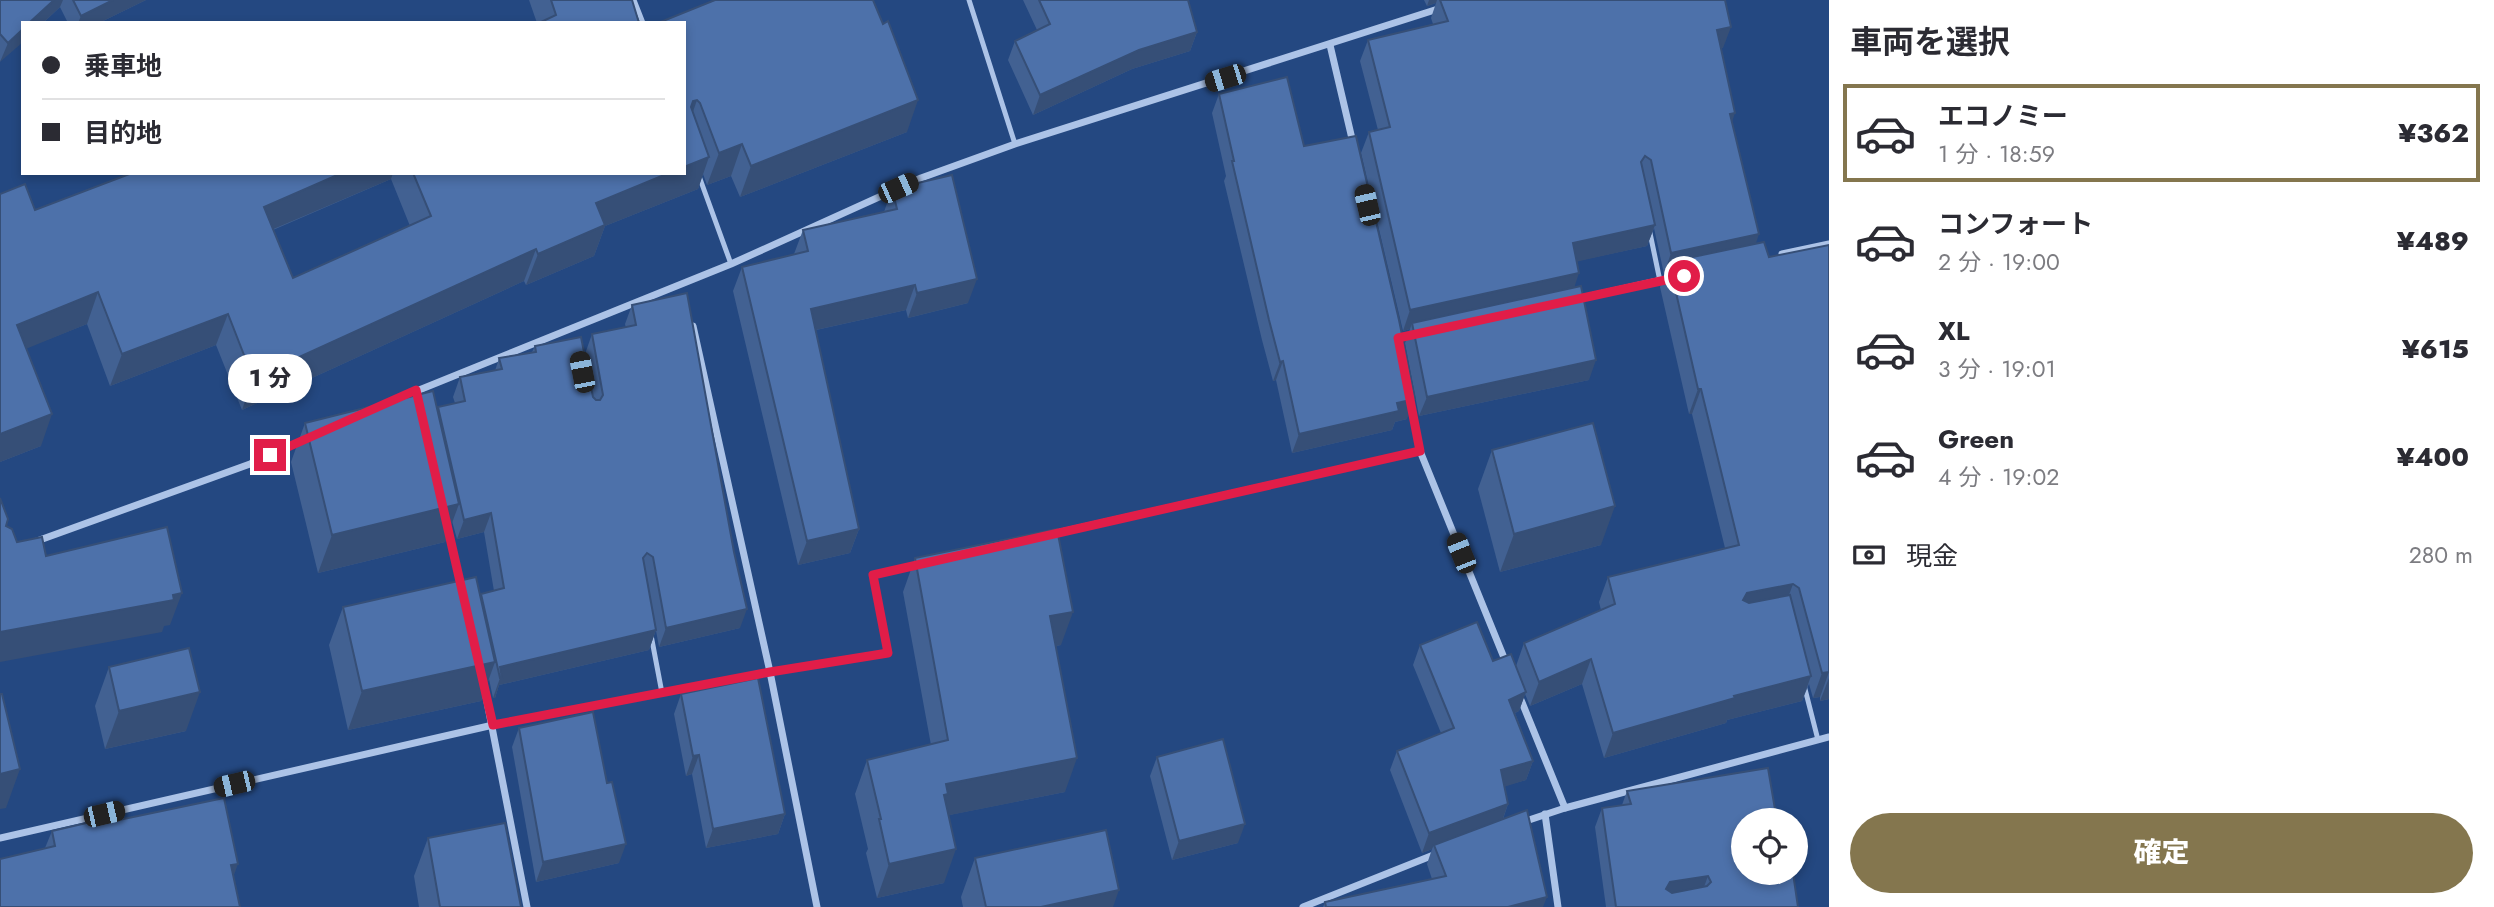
<!DOCTYPE html>
<html lang="ja">
<head>
<meta charset="utf-8">
<style>
  body { margin:0; font-family:Jost,"Noto Sans JP",sans-serif; background:#f7f7f7; color:#2b2b33; height:100vh; display:flex; flex-direction:column; font-size:26px; white-space:nowrap }
  * { box-sizing:border-box; margin:0 }
  p { font-size:23px; color:#7c7c81 }
  .icon { flex:none; width:38px; height:38px; fill:none; stroke:currentColor; stroke-width:2; stroke-linecap:round; stroke-linejoin:round }
  .map { position:relative; flex:1; overflow:hidden }
  .panel { display:flex; flex-direction:column; background:#fff; width:665px }
  .panel>* { flex:none }
  .banner { position:absolute; left:21px; top:21px; width:665px; height:154px; border-radius:0px; box-shadow:0 4px 10px #0003; display:grid; align-content:center; height:154px; padding:0 21px; background:#fff }
  .controls { position:absolute; left:1731px; top:808px; display:grid; gap:14px }
  .controls a { display:grid; place-items:center; width:77px; height:77px; border-radius:50%; background:#fff; box-shadow:0 4px 10px #0003; font-size:35px }
  .end { position:absolute; width:32px; height:32px; margin:-16px; border:9px solid #e11d48; background:#fff; box-shadow:0 0 0 4px #fff }
  .from { border-radius:50% }
  .bubble { position:absolute; height:49px; border-radius:24px; background:#fff; box-shadow:0 4px 10px #0003; font-size:23px; font-weight:800; line-height:49px; text-align:center }
  .car { position:absolute; width:21px; height:42px; margin:-21px -10px; border-radius:9px; box-shadow:0 0 5px 2px #0007; background:linear-gradient(#222 24%,#8ab4d8 0 40%,#222 0 76%,#8ab4d8 0 86%,#222 0) }
  .banner b { display:flex; align-items:center; gap:24px; height:66px; font-size:26px }
  .banner b+b { border-top:2px solid #e1e1e2 }
  .banner i { width:18px; height:18px; background:#2b2b33 }
  ul { padding:0; list-style:none }
  li { display:flex; align-items:center; gap:21px; height:98px; margin:0 14px 10px; padding:0 7px; border:4px solid transparent; border-radius:0px }
  li div { flex:1 }
  li b { display:block; font-size:26px }
  li em { font-style:normal; font-weight:800 }
  li.current { border-color:#84764e }
  li>.icon { width:63px; height:63px; stroke-width:1.5 }
  h2 { padding:0 21px; font-size:32px; line-height:84px }
  .pay { display:flex; align-items:center; gap:18px; height:77px; padding:0 21px; font-size:26px }
  .pay p { margin-inline-start:auto }
  .primary-button { display:flex; gap:14px; margin-top:auto; padding:14px 21px }
  .primary-button a { flex:1; height:80px; border-radius:42px; background:#84764e; color:#fff; font-size:28px; font-weight:800; line-height:80px; text-align:center }
  main { display:flex; flex:1; min-height:0 }
  .map>svg:first-child { display:block }
</style>
</head>
<body>
<main>
<div class="map">
<svg width="1829" height="907" viewBox="0 0 1829 907">
  <rect width="100%" height="100%" fill="#244881"/>
  <g fill="none" stroke-linecap="round" stroke-linejoin="round">
    <g stroke="#acc3e7" stroke-width="5">
      <path d="M634,0L643,23"/>
      <path d="M969,0L1015,144"/>
      <path d="M699,176L731,264"/>
      <path d="M1650,233L1660,281"/>
      <path d="M651,635L662,693"/>
      <path d="M1804,685L1818,740"/>
    </g>
    <g stroke="#acc3e7" stroke-width="7">
      <path d="M1330,45L1353,143"/>
      <path d="M1782,254L1829,244"/>
      <path d="M1577,299L1671,278"/>
      <path d="M693,326L770,672L817,907"/>
      <path d="M1410,400L1420,451L1507,665"/>
      <path d="M382,405L731,264L921,178L1015,144L1441,8"/>
      <path d="M447,524L461,587"/>
      <path d="M1048,535L1420,451"/>
      <path d="M37,541L250,464L304,440"/>
      <path d="M483,681L527,907"/>
      <path d="M1519,695L1565,808"/>
      <path d="M1545,814L1558,907"/>
      <path d="M1523,822L1565,808L1829,737"/>
      <path d="M0,838L493,725L770,672L888,653L873,575L921,564"/>
      <path d="M1303,907L1436,854"/>
    </g>
  </g>
  <g fill="#426192" fill-rule="evenodd">
    <path d="M0,0H146L99,23H68L60,7L43,23H23L0,62Z"/>
    <path d="M529,0H632L639,23H537Z"/>
    <path d="M1023,0H1188L1197,32L1190,51L1132,69L1033,115L1008,60L1015,41L1037,30Z"/>
    <path d="M1424,0H1725L1723,48H1721L1732,122L1756,243L1769,257L1829,245V699L1820,701V697L1813,698L1809,684L1802,701L1727,720L1726,723L1604,758L1582,684L1530,706L1525,694L1519,711L1515,713L1533,761L1526,780L1504,786L1508,804L1503,819L1543,907H1323L1325,902L1432,879L1427,864L1432,849L1422,853L1390,770L1397,751L1441,733L1413,665L1420,645L1516,666L1524,643L1601,610L1599,602L1608,577L1725,548L1692,414H1689L1660,287L1665,273L1664,274L1654,228L1647,246L1577,261L1574,288L1589,380L1419,416L1405,343L1410,329L1403,331L1361,153L1369,132L1378,130L1360,61L1368,40L1433,24L1431,18L1436,3L1427,6Z"/>
    <path d="M684,23L907,132L740,197L731,176L707,185L703,174L698,189L605,226L594,256L526,285L524,281L242,410L216,345L110,386L87,324L26,348L41,446L0,462V194L35,210L132,173H684ZM391,179L410,226L293,278L273,230Z"/>
    <path d="M1219,94L1304,146L1407,419L1395,422L1392,430L1292,453L1276,380L1273,381L1262,340L1224,181L1226,176L1212,113Z"/>
    <path d="M892,189L968,303L908,318L906,310L816,330L859,529L850,553L798,565L733,291L742,267L794,254L803,230L884,212Z"/>
    <path d="M632,305L740,628L659,647L646,576L656,630L649,650L499,685L495,698H493L489,679L481,701L348,730L329,645L343,607L480,596L481,594L494,591L484,532L457,539L452,521L445,542L318,573L291,462L305,423L437,410L438,407L455,403L453,397L460,377L495,371L499,358L532,352L535,346L585,354L592,334L626,328L625,324Z"/>
    <path d="M1492,450L1601,545L1500,572L1478,489Z"/>
    <path d="M915,558L1061,645L1056,646L1065,792L949,815L944,883L877,898L866,853L868,849L855,794L867,760L931,745L903,592Z"/>
    <path d="M109,667L186,731L105,749L95,706Z"/>
    <path d="M681,694L785,814L778,834L706,848L692,774L686,776L674,714Z"/>
    <path d="M519,728L619,863L536,882L512,747Z"/>
    <path d="M1157,757L1238,843L1172,860L1150,776Z"/>
    <path d="M1627,791L1743,821L1798,907H1606L1595,827L1602,808L1622,805Z"/>
    <path d="M109,822L234,876L45,848L52,831Z"/>
    <path d="M428,838L521,907H419L414,876Z"/>
    <path d="M975,858L1113,907H963L961,897Z"/>
  </g>
  <g fill="#364f77">
    <path d="M54,0H63L60,7L43,23H29Z"/>
    <path d="M113,0H146L99,23H78L81,16Z"/>
    <path d="M1429,0H1437L1436,3L1427,6Z"/>
    <path d="M1731,27L1723,48L1710,51L1717,30Z"/>
    <path d="M23,29V42L0,62L8,43Z"/>
    <path d="M1197,32L1190,51L1132,69L1033,115L1040,95L1139,50Z"/>
    <path d="M697,100L686,132L684,125L693,101Z"/>
    <path d="M918,100L907,132L740,197L751,166Z"/>
    <path d="M1735,113L1728,134L1730,114Z"/>
    <path d="M742,144L731,176L707,185L719,153Z"/>
    <path d="M709,157L698,189L605,226L594,256L526,285L538,254L596,203L669,173H684V167Z"/>
    <path d="M342,173H393L391,179L252,238L264,207Z"/>
    <path d="M1655,225L1647,246L1566,264L1573,243Z"/>
    <path d="M1759,234L1752,255L1669,262L1665,273L1664,274L1671,253Z"/>
    <path d="M536,249L524,281L242,410L253,378Z"/>
    <path d="M1579,273L1572,294L1412,323L1410,329L1403,331L1410,310Z"/>
    <path d="M977,279L968,303L908,318L917,293Z"/>
    <path d="M915,285L906,310L802,333L811,309Z"/>
    <path d="M98,292L87,324L6,357L17,325Z"/>
    <path d="M228,314L216,345L110,386L122,354Z"/>
    <path d="M1596,360L1589,380L1419,416L1427,397Z"/>
    <path d="M1283,361L1276,380L1273,381L1280,362Z"/>
    <path d="M1698,389H1701L1692,414H1689Z"/>
    <path d="M1415,399L1407,419L1395,422L1392,430L1292,453L1299,434L1397,403Z"/>
    <path d="M52,414L41,446L0,462V434Z"/>
    <path d="M459,504L445,542L318,573L332,535Z"/>
    <path d="M1615,506L1601,545L1500,572L1514,534Z"/>
    <path d="M491,513L484,532L457,539L464,520Z"/>
    <path d="M859,529L850,553L798,565L807,541Z"/>
    <path d="M1793,584L1784,609L1738,618L1743,600L1747,593Z"/>
    <path d="M182,593L170,625L164,626L162,632L0,662V632Z"/>
    <path d="M747,609L740,628L659,647L666,628Z"/>
    <path d="M1073,612L1061,645L1037,650L1050,616Z"/>
    <path d="M656,630L649,650L499,685L495,698H493L500,678V667Z"/>
    <path d="M1591,659L1582,684L1530,706L1539,682Z"/>
    <path d="M495,662L481,701L348,730L362,691Z"/>
    <path d="M1829,672L1820,697L1813,698L1822,673Z"/>
    <path d="M1811,676L1802,701L1727,720L1726,723L1604,758L1613,733L1734,696Z"/>
    <path d="M1829,678V699L1820,701Z"/>
    <path d="M200,692L186,731L105,749L119,711Z"/>
    <path d="M1526,692L1519,711L1502,719L1509,700Z"/>
    <path d="M699,755L692,774L686,776L693,756Z"/>
    <path d="M1077,758L1065,792L940,817L946,784Z"/>
    <path d="M1533,761L1526,780L1494,790L1501,770Z"/>
    <path d="M20,769L6,808L0,809V774Z"/>
    <path d="M1508,804L1501,824L1434,845L1432,849L1422,853L1429,833Z"/>
    <path d="M785,814L778,834L706,848L713,829Z"/>
    <path d="M1245,824L1238,843L1172,860L1179,841Z"/>
    <path d="M626,844L619,863L536,882L543,862Z"/>
    <path d="M956,849L944,883L877,898L889,864Z"/>
    <path d="M238,864L228,891L231,865Z"/>
    <path d="M1708,876L1701,895L1660,907L1666,889L1670,882Z"/>
    <path d="M1119,890L1113,907H1041Z"/>
    <path d="M1547,897L1543,907H1508Z"/>
  </g>
  <g fill="#4d71aa" stroke="#364f77" stroke-width="2" fill-rule="evenodd">
    <path d="M0,0H54L29,23H23V29L8,43L0,34Z"/>
    <path d="M73,0H113L81,16Z"/>
    <path d="M551,0H632L639,23H539L556,15Z"/>
    <path d="M715,0H873L883,24L888,21L918,100L751,166L742,144L719,153L700,103L697,100L693,101L691,107L709,157L684,167V23H658Z"/>
    <path d="M1039,0H1188L1197,32L1139,50L1040,95L1015,41L1050,24Z"/>
    <path d="M1440,0H1725L1731,27L1717,30L1735,113L1730,114L1759,234L1671,253L1651,160L1645,156L1641,162L1655,225L1573,243L1579,273L1410,310L1369,132L1390,127L1368,40L1448,21Z"/>
    <path d="M1287,77L1304,146L1356,136L1399,320L1415,399L1397,403L1399,411L1299,434L1283,361L1280,362L1269,320L1232,161H1234L1219,94Z"/>
    <path d="M132,173H342L264,207L293,278L431,216L413,173H669L596,203L605,225L538,254L536,249L253,378L228,314L122,354L98,292L17,325L52,414L0,434V194L25,184L35,210Z"/>
    <path d="M952,175L977,279L917,293L915,285L811,309L859,529L807,541L742,267L808,251L803,230L897,209L892,189Z"/>
    <path d="M1764,242L1769,257L1829,245V673V672L1822,673L1799,588L1793,584L1747,593L1743,600L1749,603L1790,595L1811,676L1734,696L1735,698L1613,733L1591,659L1539,682L1524,643L1615,604L1608,577L1739,545L1701,389H1698L1669,262Z"/>
    <path d="M1581,286L1596,360L1427,397L1412,323Z"/>
    <path d="M687,293L734,552L747,609L666,628L653,557L647,553L643,558L656,630L500,667L502,678H500L481,594L504,588L491,513L464,520L438,407L465,401L460,377L502,369L499,358L536,352L535,346L581,337L593,397L596,400H600L603,395L592,334L636,325L632,305Z"/>
    <path d="M433,391L459,504L332,535L305,423Z"/>
    <path d="M1593,423L1615,506L1514,534L1492,450Z"/>
    <path d="M0,498L8,519L6,526L12,529L17,542L42,537L46,556L167,527L182,593L173,595L174,600L0,632Z"/>
    <path d="M1057,529L1073,612L1050,616L1077,758L946,784L948,794L944,795L956,849L889,864L879,819H881L867,760L948,740L915,558Z"/>
    <path d="M476,577L495,662L362,691L343,607Z"/>
    <path d="M1477,622L1493,661L1511,654L1526,692L1509,700L1533,761L1501,770L1508,804L1429,833L1397,751L1454,728L1420,645Z"/>
    <path d="M189,648L200,692L119,711L109,667Z"/>
    <path d="M758,678L785,814L713,829L699,755L693,756L681,694Z"/>
    <path d="M0,694H2L20,769L0,774Z"/>
    <path d="M593,712L607,783L612,782L626,844L543,862L519,728Z"/>
    <path d="M1223,739L1245,824L1179,841L1157,757Z"/>
    <path d="M1768,768L1777,821H1743V873H1793L1798,907H1616L1602,808L1631,804L1627,791ZM1708,876L1711,882L1707,886L1672,893L1666,889L1670,882Z"/>
    <path d="M224,798L238,864L231,865L240,907H0V859L55,846L52,831L108,818L109,822Z"/>
    <path d="M1527,810L1547,897L1508,907H1326L1325,902L1446,876L1434,845Z"/>
    <path d="M505,823L521,907H440L428,838Z"/>
    <path d="M1106,830L1119,890L1041,907H986L975,858Z"/>
  </g>
  <g fill="none" stroke-linecap="round" stroke-linejoin="round">
    <path stroke="#e11d48" stroke-width="9" d="M270,455L416,390L493,725L770,672L888,653L873,575L1420,451L1398,338L1684,276"/>
  </g>
</svg>
<div class="controls">
<a><svg class="icon" aria-label="locate" viewBox="0 0 24 24"><circle cx="12" cy="12" r="6"/><path d="M12 2v4M12 18v4M2 12h4M18 12h4"/></svg></a>
</div>
<i class="end from" style="left:1684px;top:276px"></i>
<i class="end" style="left:270px;top:455px"></i>
<div class="bubble" style="left:228px;top:354px;width:84px">1 分</div>
<i class="car" style="left:1225px;top:78px;rotate:253deg"></i>
<i class="car" style="left:898px;top:188px;rotate:66deg"></i>
<i class="car" style="left:1367px;top:205px;rotate:347deg"></i>
<i class="car" style="left:582px;top:372px;rotate:349deg"></i>
<i class="car" style="left:1461px;top:553px;rotate:338deg"></i>
<i class="car" style="left:234px;top:784px;rotate:257deg"></i>
<i class="car" style="left:104px;top:814px;rotate:77deg"></i>
<div class="banner">
<b><i class="from"></i>乗車地</b>
<b><i></i>目的地</b>
</div>
</div>
<section class="panel">
<h2>車両を選択</h2>
<ul>
<li class="current"><svg class="icon" aria-label="car" viewBox="0 0 24 24"><path d="M5 17H2v-5l4-1 3-4h7l3 4 3 1v5h-3M9 17h6M6 11h13"/><circle cx="7" cy="17" r="2"/><circle cx="17" cy="17" r="2"/></svg><div><b>エコノミー</b><p>1 分 · 18:59</p></div><em>¥362</em></li>
<li><svg class="icon" aria-label="car" viewBox="0 0 24 24"><path d="M5 17H2v-5l4-1 3-4h7l3 4 3 1v5h-3M9 17h6M6 11h13"/><circle cx="7" cy="17" r="2"/><circle cx="17" cy="17" r="2"/></svg><div><b>コンフォート</b><p>2 分 · 19:00</p></div><em>¥489</em></li>
<li><svg class="icon" aria-label="car" viewBox="0 0 24 24"><path d="M5 17H2v-5l4-1 3-4h7l3 4 3 1v5h-3M9 17h6M6 11h13"/><circle cx="7" cy="17" r="2"/><circle cx="17" cy="17" r="2"/></svg><div><b>XL</b><p>3 分 · 19:01</p></div><em>¥615</em></li>
<li><svg class="icon" aria-label="car" viewBox="0 0 24 24"><path d="M5 17H2v-5l4-1 3-4h7l3 4 3 1v5h-3M9 17h6M6 11h13"/><circle cx="7" cy="17" r="2"/><circle cx="17" cy="17" r="2"/></svg><div><b>Green</b><p>4 分 · 19:02</p></div><em>¥400</em></li>
</ul>
<div class="pay"><svg class="icon" aria-label="cash" viewBox="0 0 24 24"><path d="M3 7h18v10H3z"/><circle cx="12" cy="12" r="2"/></svg>現金<p>280 m</p></div>
<div class="primary-button"><a>確定</a></div>
</section>
</main>
</body>
</html>
